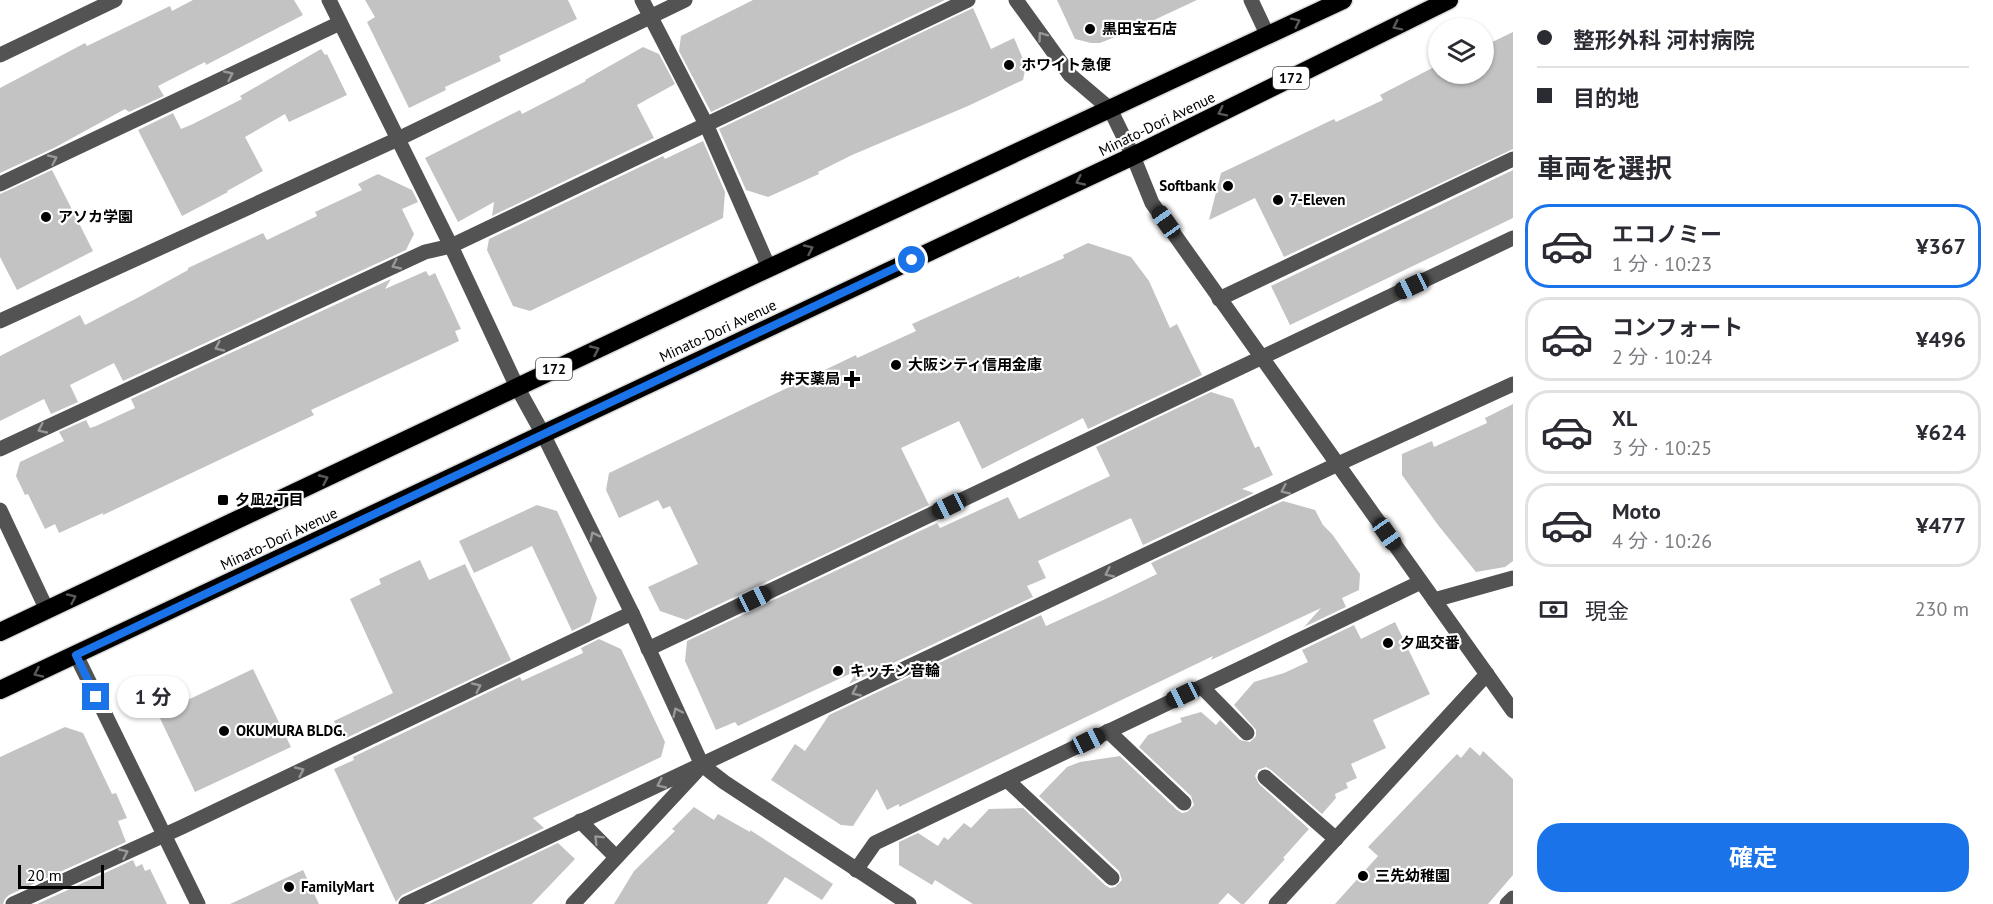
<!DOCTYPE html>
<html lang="ja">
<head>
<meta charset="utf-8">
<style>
  body { margin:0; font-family:"PT Sans","Noto Sans JP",sans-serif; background:#f7f7f7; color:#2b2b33; height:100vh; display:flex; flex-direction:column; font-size:22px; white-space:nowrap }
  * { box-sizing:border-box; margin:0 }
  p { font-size:20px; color:#7c7c81 }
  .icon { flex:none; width:33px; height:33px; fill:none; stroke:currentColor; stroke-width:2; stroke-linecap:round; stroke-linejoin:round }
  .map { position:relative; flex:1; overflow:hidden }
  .panel { display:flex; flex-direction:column; background:#fff; width:480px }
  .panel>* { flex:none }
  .guide { display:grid; align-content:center; height:132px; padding:0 24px; background:#fff }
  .fabs { position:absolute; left:1428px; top:18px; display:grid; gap:12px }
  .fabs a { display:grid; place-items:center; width:66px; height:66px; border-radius:50%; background:#fff; box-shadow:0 2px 4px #0004; font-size:30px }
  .scale { position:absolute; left:18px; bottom:15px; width:86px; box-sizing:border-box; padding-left:6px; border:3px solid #000; border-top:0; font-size:16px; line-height:21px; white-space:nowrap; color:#000; -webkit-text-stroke:4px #fff; paint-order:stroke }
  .end { position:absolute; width:27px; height:27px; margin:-14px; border:8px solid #1a73e8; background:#fff; box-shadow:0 0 0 3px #fff }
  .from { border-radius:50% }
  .bubble { position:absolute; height:42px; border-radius:21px; background:#fff; box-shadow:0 2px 4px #0004; font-size:20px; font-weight:700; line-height:42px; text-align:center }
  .car { position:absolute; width:18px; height:36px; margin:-18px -9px; border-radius:8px; box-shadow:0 0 4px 2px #0007; background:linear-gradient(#222 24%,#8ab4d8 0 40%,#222 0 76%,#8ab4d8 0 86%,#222 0) }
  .guide b { display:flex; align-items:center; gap:21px; height:57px; font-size:22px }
  .guide b+b { border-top:2px solid #e1e1e2 }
  .guide i { width:15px; height:15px; background:#2b2b33 }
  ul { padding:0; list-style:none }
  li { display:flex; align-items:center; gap:18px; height:84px; margin:0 12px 9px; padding:0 12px; border:3px solid #e1e1e2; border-radius:24px }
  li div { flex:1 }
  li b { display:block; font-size:22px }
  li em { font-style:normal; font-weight:700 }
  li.current { border-color:#1a73e8 }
  li>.icon { width:54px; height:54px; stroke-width:1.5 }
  h2 { padding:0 24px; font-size:27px; line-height:72px }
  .pay { display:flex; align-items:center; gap:15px; height:66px; padding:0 24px; font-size:22px }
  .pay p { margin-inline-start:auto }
  .action { display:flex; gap:12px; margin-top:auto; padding:12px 24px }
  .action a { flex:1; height:69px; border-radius:24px; background:#1a73e8; color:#fff; font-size:24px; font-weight:700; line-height:69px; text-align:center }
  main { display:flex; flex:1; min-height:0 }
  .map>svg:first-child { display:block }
</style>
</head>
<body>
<main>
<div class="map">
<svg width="1513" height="904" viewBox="0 0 1513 904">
  <rect width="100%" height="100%" fill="#fff"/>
  <g fill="#c3c3c3">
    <path d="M193,0H294L303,15L206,65L205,62L158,86L164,96L129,112L125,109L54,148L0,173V88L85,43L87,46L170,6L172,11Z"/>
    <path d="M365,0H568L577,19L499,56L501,61L445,87L446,90L409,108L367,22L375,17Z"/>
    <path d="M753,0H945L711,112L679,51L681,36Z"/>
    <path d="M1057,0H1197L1137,28L1100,43H1091L1075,39Z"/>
    <path d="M973,8L991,49L1014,38L1026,66L1023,80L968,106L852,155L818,172L819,174L768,197L746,190L719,129Z"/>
    <path d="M1513,32V149L1284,257L1255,198L1209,220L1221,173L1334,119L1336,122L1383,100L1380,95L1438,65V74H1484V46Z"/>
    <path d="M643,47L659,54L675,84L637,105L654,138L492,216L494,202L458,222L425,158L520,110L522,114L586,81L585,80Z"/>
    <path d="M321,49L325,55L327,54L347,95L289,122L285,114L245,137L263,171L227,191L228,192L182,216L138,130L173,113L181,129L193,124L242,99L240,96Z"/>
    <path d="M703,141L725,192L723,218L530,311L513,306L487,250L489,239L663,156L665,159Z"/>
    <path d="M52,170L93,251L17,290L0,257V194Z"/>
    <path d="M1513,170V218L1290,325L1271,286Z"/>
    <path d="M378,174L412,190L418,202L402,209L414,234L406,250L123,381L114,363L70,385L78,402L51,414L44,399L0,421V356L80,315L85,325L141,296L188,270V268L263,233L267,240L317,216L315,212L362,190L358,184Z"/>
    <path d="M1088,243L1131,257L1149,281L1170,328L1177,324L1202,375L1088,429L1083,418L982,469L959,421L901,448L929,505L686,620L660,611L648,587L698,564L670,506L663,509L658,500L619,518L606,490L609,473L856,355L857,358L916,331L912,324L1019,276V278L1064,258L1063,255Z"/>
    <path d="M426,271L429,276L435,273L461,329L455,331L459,341L311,410L314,415L103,515V513L59,533L55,524L45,529L28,494L25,495L16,476L20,462L64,441L59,432L86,420L90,428L96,426L135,408L131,399L391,279L385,289Z"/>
    <path d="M1211,392L1233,399L1255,448L1259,446L1273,475L1242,489L1254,493L1143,545L1131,518L1038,561L1046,578L1027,586L1033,597L849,684L858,670L738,726L735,722L716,730L685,661L687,641L937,523L940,528L1008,497L1019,519L1110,476L1096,447Z"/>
    <path d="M1513,404V561L1505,567L1476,572L1438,525L1402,475V454L1432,441L1434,447L1487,423L1485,418Z"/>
    <path d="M1283,501L1315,510L1323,525L1332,534L1360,574L1359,590L1342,598L1346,607L1304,627L1321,608L1211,660L1213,656L899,807V804L887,810L877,789L853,826L841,825L771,780L795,744L805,751L829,715L1041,615L1046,626L1112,596L1157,574L1151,563Z"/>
    <path d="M537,505L557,511L597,598L590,622L572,631L532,546L474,573L459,541Z"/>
    <path d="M420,560L429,580L465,564L511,660L344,739L334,721L393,693L350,599L381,584L379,579Z"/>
    <path d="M1395,622L1430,694L1373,720L1386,748L1351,764L1357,778L1346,783L1348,788L1335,794L1336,798L1322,814L1271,770L1266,767L1258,770L1255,776L1259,784L1309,829L1283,858L1285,859L1244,904H1241L1228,893L1218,904H973L935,880L932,885L899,865V842L918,833L938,846L944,837L948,840L964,823L971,828L989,809L1023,808L1105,885L1110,888L1115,887L1122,880L1119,871L1039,796L1067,767L1080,762L1120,756L1177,810L1182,813L1187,812L1194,805L1191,796L1139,747L1148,735L1182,722L1180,718L1201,712L1216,725L1220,720L1240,740L1250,742L1256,736V730L1234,705L1254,682L1284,673L1308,662L1302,650L1354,625L1361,639Z"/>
    <path d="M599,639L621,649L665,742L661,757L533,818L544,828L402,895L396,902L334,769L354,760L353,757L520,677L522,681L583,653L581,648Z"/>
    <path d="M253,669L291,747L195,792L158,714Z"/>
    <path d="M65,727L83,733L112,794L116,793L127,818L118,821L126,842L9,895L5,899L3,904H0V757Z"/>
    <path d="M1470,747L1480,756L1483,751L1513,779V875L1488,904H1335L1378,856L1368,847L1457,754L1461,758Z"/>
    <path d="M694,807L714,820L718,814L750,832V830L833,884L822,900L785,877L767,904H614L634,871L675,831L672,829Z"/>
    <path d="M558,843L575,859L532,904H429Z"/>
    <path d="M133,860L136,867L142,864L145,871L150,869L167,904H37Z"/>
    <path d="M303,870L319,904H230Z"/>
  </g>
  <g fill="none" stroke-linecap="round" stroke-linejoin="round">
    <defs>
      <g id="highway">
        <path d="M0,632L769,268L1343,0"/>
        <path d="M0,690L1133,156L1449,0"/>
      </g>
    </defs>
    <use href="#highway" stroke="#dbdbdb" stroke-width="21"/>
    <g stroke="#535353" stroke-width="15">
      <path d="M329,0L451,246L517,387L543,434L632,613L702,765L724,782L909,904"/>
      <path d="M642,0L706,124L769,268"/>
      <path d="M1016,0L1070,75L1110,109L1133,156L1152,203L1513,711"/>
      <path d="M1251,0L1268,36"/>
      <path d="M0,55L115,0"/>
      <path d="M0,184L340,23"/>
      <path d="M1219,299L1513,159"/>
      <path d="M0,321L398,139L685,0"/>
      <path d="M0,449L425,252L451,246L968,0"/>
      <path d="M0,510L47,610"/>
      <path d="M1434,600L1513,578"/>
      <path d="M648,649L1513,238"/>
      <path d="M76,655L198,904"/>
      <path d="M1202,687L1247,733"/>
      <path d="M1108,731L1184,803"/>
      <path d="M1265,777L1336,839"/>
      <path d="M1007,780L1112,878"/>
      <path d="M580,821L616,857"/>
      <path d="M856,870L875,843L1421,582"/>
      <path d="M13,904L182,827L632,613"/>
      <path d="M406,904L1338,464L1513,384"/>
      <path d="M573,904L696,772"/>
      <path d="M1276,904L1487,674"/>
      <path d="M1507,904L1513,898"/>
    </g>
    <use href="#highway" stroke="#000" stroke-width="18"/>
  </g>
  <defs><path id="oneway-chevron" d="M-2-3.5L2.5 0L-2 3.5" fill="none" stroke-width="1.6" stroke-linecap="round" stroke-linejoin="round" transform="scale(1.5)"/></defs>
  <g stroke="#595959">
    <use href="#oneway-chevron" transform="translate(1296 22) rotate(-26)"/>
    <use href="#oneway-chevron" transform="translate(1397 26) rotate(154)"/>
    <use href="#oneway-chevron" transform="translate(1222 112) rotate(154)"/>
    <use href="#oneway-chevron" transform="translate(1080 181) rotate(155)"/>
    <use href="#oneway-chevron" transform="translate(809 249) rotate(-25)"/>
    <use href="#oneway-chevron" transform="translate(595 350) rotate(-25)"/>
    <use href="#oneway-chevron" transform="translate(324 479) rotate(-25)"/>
    <use href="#oneway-chevron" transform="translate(72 598) rotate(-25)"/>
    <use href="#oneway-chevron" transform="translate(38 673) rotate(155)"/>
  </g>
  <g stroke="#989898">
    <use href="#oneway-chevron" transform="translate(1042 36) rotate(-126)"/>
    <use href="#oneway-chevron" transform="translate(229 75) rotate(-25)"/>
    <use href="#oneway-chevron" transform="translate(53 159) rotate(-25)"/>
    <use href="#oneway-chevron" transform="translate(396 265) rotate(155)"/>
    <use href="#oneway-chevron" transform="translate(219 347) rotate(155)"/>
    <use href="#oneway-chevron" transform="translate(42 429) rotate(155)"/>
    <use href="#oneway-chevron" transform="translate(1285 490) rotate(155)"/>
    <use href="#oneway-chevron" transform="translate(594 536) rotate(-116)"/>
    <use href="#oneway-chevron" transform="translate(1109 573) rotate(155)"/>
    <use href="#oneway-chevron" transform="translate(477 687) rotate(-25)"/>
    <use href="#oneway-chevron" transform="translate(856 692) rotate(155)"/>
    <use href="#oneway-chevron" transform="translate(677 712) rotate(-115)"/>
    <use href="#oneway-chevron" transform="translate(300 771) rotate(-25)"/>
    <use href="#oneway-chevron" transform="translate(661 784) rotate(155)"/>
    <use href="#oneway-chevron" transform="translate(598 839) rotate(-135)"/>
    <use href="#oneway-chevron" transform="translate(124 853) rotate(-25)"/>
  </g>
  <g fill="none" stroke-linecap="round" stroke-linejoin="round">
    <path stroke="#1a73e8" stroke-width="8" d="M96,697L76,655L912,260"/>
  </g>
  <g fill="#000" stroke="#fff" stroke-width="2">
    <circle cx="1090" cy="29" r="6"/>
    <circle cx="1009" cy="65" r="6"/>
    <circle cx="1228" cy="186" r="6"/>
    <circle cx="1278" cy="200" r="6"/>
    <circle cx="46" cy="217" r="6"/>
    <circle cx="896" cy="365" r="6"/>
    <path d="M849 370h6v6h6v6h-6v6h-6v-6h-6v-6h6z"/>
    <rect x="217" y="494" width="12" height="12" rx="3"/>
    <circle cx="1388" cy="643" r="6"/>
    <circle cx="838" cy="671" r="6"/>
    <circle cx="224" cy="731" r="6"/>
    <circle cx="1363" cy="876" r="6"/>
    <circle cx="289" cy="887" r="6"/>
  </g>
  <g text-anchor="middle" stroke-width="4.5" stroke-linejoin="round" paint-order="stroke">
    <g fill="#fff" stroke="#4c4c4c" stroke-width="1.5">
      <rect x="1273" y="67" width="36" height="22" rx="4.5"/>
      <rect x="536" y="358" width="36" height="22" rx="4.5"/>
    </g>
    <g font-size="14" font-weight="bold" fill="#000">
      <text x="1291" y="83">172</text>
      <text x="554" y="374">172</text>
    </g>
    <g font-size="15" font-weight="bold" fill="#000" stroke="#fff" text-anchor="start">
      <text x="1102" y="34">黒田宝石店</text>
      <text x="1021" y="70">ホワイト急便</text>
      <text x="1216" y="191" text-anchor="end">Softbank</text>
      <text x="1290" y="205">7-Eleven</text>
      <text x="58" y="222">アソカ学園</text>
      <text x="908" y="370">大阪シティ信用金庫</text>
      <text x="840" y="384" text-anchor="end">弁天薬局</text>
      <text x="235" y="505">夕凪2丁目</text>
      <text x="1400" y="648">夕凪交番</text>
      <text x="850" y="676">キッチン音輪</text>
      <text x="236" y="736">OKUMURA BLDG.</text>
      <text x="1375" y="881">三先幼稚園</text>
      <text x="301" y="892">FamilyMart</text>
    </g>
    <g font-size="15" fill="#000" stroke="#fff">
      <text transform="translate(1157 124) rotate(-26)" y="5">Minato-Dori Avenue</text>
      <text transform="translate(718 331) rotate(-25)" y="5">Minato-Dori Avenue</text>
      <text transform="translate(279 539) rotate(-25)" y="5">Minato-Dori Avenue</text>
    </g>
  </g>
</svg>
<div class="fabs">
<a><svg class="icon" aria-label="layers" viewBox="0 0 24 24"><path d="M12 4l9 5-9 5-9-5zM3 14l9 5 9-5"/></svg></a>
</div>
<div class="scale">20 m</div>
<i class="end from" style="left:912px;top:260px"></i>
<i class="end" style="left:96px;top:697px"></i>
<div class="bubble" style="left:117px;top:676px;width:72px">1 分</div>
<i class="car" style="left:1166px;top:222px;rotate:325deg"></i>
<i class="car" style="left:1412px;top:286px;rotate:245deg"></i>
<i class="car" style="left:949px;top:506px;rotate:244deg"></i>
<i class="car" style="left:1387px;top:534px;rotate:145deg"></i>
<i class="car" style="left:754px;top:599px;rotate:64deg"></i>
<i class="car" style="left:1183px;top:695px;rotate:244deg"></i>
<i class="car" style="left:1088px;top:741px;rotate:64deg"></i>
</div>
<section class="panel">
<div class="guide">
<b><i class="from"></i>整形外科 河村病院</b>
<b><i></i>目的地</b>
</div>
<h2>車両を選択</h2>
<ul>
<li class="current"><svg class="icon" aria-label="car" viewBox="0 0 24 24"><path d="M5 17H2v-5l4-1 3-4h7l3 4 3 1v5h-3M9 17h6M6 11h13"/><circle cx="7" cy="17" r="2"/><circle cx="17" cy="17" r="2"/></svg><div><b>エコノミー</b><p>1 分 · 10:23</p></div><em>¥367</em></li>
<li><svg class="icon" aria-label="car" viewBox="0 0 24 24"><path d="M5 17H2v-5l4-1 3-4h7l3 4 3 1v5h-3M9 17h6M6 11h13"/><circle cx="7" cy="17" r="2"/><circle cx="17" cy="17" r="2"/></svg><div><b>コンフォート</b><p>2 分 · 10:24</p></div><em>¥496</em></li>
<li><svg class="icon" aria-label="car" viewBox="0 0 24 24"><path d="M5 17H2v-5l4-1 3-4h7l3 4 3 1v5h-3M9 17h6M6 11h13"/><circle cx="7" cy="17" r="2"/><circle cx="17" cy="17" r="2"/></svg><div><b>XL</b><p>3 分 · 10:25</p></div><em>¥624</em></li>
<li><svg class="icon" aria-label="car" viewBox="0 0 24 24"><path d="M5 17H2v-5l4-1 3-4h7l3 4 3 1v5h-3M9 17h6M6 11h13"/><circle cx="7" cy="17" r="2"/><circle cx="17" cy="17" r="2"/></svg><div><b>Moto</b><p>4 分 · 10:26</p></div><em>¥477</em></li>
</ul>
<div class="pay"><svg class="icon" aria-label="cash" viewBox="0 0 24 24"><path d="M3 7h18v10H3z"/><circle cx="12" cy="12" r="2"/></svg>現金<p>230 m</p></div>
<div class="action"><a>確定</a></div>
</section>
</main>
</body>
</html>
